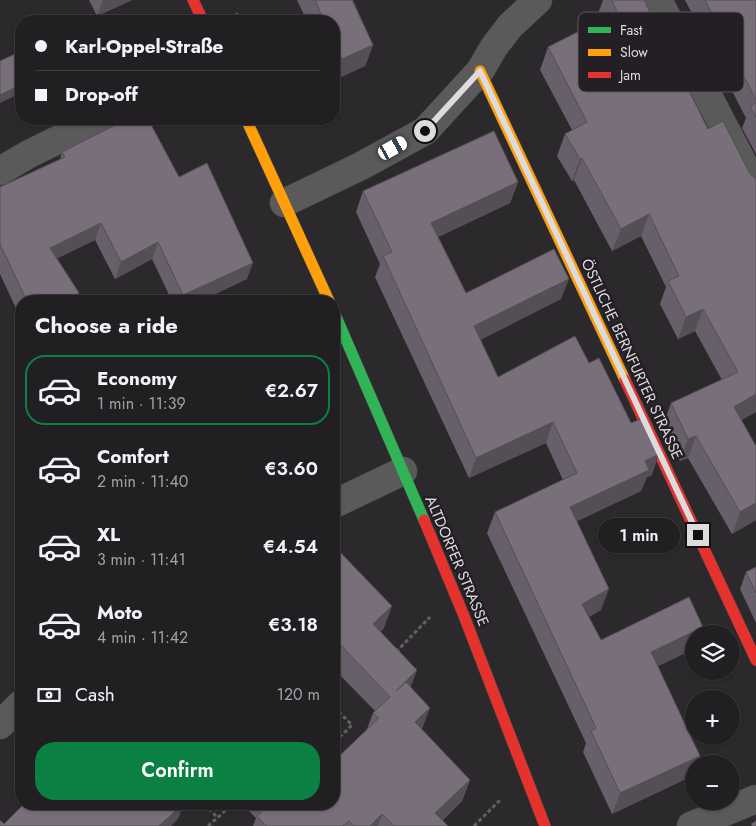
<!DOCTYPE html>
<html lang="en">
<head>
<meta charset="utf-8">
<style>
  body { margin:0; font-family:Jost,sans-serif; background:#2d2c2f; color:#f1f3f6; height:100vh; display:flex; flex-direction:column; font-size:19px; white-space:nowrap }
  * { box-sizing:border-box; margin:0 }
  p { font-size:16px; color:#a2a2a5 }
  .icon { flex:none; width:28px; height:28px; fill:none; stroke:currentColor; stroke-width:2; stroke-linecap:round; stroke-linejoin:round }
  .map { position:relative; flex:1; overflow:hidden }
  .sheet { position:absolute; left:15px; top:295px; width:325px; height:515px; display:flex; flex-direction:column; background:#211f22; border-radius:20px; box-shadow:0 1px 4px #0004,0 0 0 1px #3e3d40 }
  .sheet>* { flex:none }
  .banner { position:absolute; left:15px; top:15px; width:325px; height:110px; border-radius:20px; box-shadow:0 1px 4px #0004,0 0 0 1px #3e3d40; display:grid; align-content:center; height:110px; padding:0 20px; background:#211f22 }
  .tools { position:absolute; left:685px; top:625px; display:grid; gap:10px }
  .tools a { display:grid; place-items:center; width:55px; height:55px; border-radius:50%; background:#211f22; box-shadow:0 1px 4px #0004,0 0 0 1px #3e3d40; font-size:25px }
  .end { position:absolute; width:22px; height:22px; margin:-11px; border:6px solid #dedbdf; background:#111; box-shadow:0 0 0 2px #111 }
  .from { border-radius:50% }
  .bubble { position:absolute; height:35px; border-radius:18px; background:#211f22; box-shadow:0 1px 4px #0004,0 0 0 1px #3e3d40; font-size:16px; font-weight:600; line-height:35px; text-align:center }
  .car { position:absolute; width:15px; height:30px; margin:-15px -8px; border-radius:6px; box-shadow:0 0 4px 1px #0007; background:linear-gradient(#fff 24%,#345 0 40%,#fff 0 76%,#345 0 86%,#fff 0) }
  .banner b { display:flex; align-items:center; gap:18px; height:48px; font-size:19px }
  .banner b+b { border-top:1px solid #3e3d40 }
  .banner i { width:12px; height:12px; background:#f1f3f6 }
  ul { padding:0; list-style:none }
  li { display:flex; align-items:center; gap:15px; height:70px; margin:0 10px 8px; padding:0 10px; border:2px solid transparent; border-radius:20px }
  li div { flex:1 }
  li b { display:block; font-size:19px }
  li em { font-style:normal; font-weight:600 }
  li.current { border-color:#0b8043 }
  li>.icon { width:45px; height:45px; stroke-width:1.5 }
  h2 { padding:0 20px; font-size:22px; line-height:60px }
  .pay { display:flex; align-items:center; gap:12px; height:55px; padding:0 20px; font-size:19px }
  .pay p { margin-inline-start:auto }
  .primary-button { display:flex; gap:10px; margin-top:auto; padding:10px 20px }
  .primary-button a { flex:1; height:58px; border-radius:20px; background:#0b8043; color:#fff; font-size:20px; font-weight:600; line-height:58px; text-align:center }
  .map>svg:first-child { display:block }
</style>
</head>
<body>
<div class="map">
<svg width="756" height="826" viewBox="0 0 756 826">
  <rect width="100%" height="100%" fill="#2c292d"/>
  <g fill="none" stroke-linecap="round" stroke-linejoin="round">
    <defs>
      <g id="street">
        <path d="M658,0L756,188"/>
        <path d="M0,171L29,154L100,119"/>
        <path d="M284,203L361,166L425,131L480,71L494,47L510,26L538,0"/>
        <path d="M334,504L403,471"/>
        <path d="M0,725L21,704"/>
        <path d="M691,826L756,799"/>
      </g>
      <path id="fast" d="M334,312L424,520"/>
      <g id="slow">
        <path d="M480,71L625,380"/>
        <path d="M246,119L329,301"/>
      </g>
      <g id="jam">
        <path d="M193,0L203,21"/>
        <path d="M625,380L756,660"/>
        <path d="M424,520L464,616L545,826"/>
      </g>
    </defs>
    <use href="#street" stroke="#484649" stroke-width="29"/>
    <use href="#fast" stroke="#484649" stroke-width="12"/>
    <use href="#slow" stroke="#484649" stroke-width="12"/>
    <use href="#jam" stroke="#484649" stroke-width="12"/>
    <g stroke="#626062" stroke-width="3" stroke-dasharray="4 2.5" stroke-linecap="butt">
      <path d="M236,13L240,21"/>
      <path d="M396,652L430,617"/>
      <path d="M334,707L352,725L342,735L334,739"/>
      <path d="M204,804L217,817"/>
      <path d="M208,826L233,804"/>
      <path d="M474,826L500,800"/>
    </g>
    <use href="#street" stroke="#5b5a5b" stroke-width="28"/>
    <use href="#fast" stroke="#30b455" stroke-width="11"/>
    <use href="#slow" stroke="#ff9f0a" stroke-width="11"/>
    <use href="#jam" stroke="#e5322d" stroke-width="11"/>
  </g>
  <g fill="#675f69">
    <path d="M89,0H132L97,16Z"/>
    <path d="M297,0H353L373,45L365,66L334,80V21H307Z"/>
    <path d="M603,0H644L756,412L741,420L756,520L732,534L688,458L680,461L663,426L671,403L722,380L695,331L678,339L660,304L666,287L641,236L612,251L574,180L572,181L557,156L565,134L572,130L540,70L548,47L603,19L599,11Z"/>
    <path d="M685,0H756V154L742,128L746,118Z"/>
    <path d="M62,152L179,177L247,279L200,301H172L152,259L115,279L95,240L57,258L79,293L76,301H21V319L0,274V187L60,159Z"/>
    <path d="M518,182L510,203L438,237L466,293L561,299L480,340L498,377L589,363L652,475L647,477L641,491L577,521L601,610L589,617L601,640L703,627L701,634H694V649L658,666L700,756L697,764H694L692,776L612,814L583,752L586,743L487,533L495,512L563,480L546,443L469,478L375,277L380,264L356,212L363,191Z"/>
    <path d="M334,550L384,628L380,632L411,687L422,730L470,780L462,801L442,821L448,826H253L256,818L242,804H334L367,729L373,713L375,711L334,669Z"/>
    <path d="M756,567V623L740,589L746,572Z"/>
  </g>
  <g fill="#544e55">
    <path d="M103,0H132L97,16Z"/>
    <path d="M373,45L365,66L334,80L342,59Z"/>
    <path d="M21,85V93L0,103V95Z"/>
    <path d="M582,158L574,180L572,181L580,159Z"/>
    <path d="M518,182L510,203L423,244L431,223Z"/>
    <path d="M649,214L641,236L612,251L621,229Z"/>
    <path d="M101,223L95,240L44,265L50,248Z"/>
    <path d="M158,242L152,259L115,279L121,262Z"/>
    <path d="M253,263L247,279L200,301H181L183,295Z"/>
    <path d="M569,279L561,299L466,347L474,326Z"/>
    <path d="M79,293L76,301H66Z"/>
    <path d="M703,309L695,331L678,339L686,317Z"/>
    <path d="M756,394V412L726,429L734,407Z"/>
    <path d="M553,422L546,443L469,478L476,458Z"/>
    <path d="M696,436L688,458L680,461L688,439Z"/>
    <path d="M659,454L652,475L647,477L641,491L563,528L570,507L645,461Z"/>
    <path d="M756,503V520L732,534L740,512Z"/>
    <path d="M609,589L601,610L574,625L582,604Z"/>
    <path d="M392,606L384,628L365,646L373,624Z"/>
    <path d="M703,627L701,634H694V649L644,672L651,652Z"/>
    <path d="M417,670L409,692L396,691Z"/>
    <path d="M430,708L422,729L407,744L415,722Z"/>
    <path d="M700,756L697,764H694V773L692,776L612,814L620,793Z"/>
    <path d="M470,780L462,801L436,826L435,813Z"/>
    <path d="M183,804H184L178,819L171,826H159Z"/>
    <path d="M382,814L378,826H370Z"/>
  </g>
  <g fill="#786f7a" stroke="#544e55">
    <path d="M315,0H352L373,45L342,59L334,42V21H324Z"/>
    <path d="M612,0H644L708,129L723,121L750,174L756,179V394L734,407L756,446V503L740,512L696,436L688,439L671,403L738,372L703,309L686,317L668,281L679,276L649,214L621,229L582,158L580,159L565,134L587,122L548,47L617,12Z"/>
    <path d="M705,0H756V100Z"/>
    <path d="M15,54L21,67V85L0,95V61Z"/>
    <path d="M756,103V117L750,106Z"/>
    <path d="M127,119H148L179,177L207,163L253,263L183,295L158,242L121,262L101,223L50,248L79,293L66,301H27L0,244V187L65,157L62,152Z"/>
    <path d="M494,131L518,182L431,223L466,293L554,249L569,279L474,326L498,377L575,336L589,363L599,358L631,423L643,418L659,454L645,461L649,470L570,507L609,589L582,604L601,640L689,597L703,627L651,652L700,756L620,793L591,731L596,728L495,512L577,473L553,422L476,458L383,256L392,252L363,191Z"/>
    <path d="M337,549L392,606L373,624L417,670L396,691L406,682L430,708L415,722L470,780L435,813L448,826H394L382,814L370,826H354L349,821L343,826H266L257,816L270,804H334V761L379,718L373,713L390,697L337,641L334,644V550Z"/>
    <path d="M756,567V593L746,572Z"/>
    <path d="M24,804H183L159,826H0V820L4,824Z"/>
    <path d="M756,821V826H752L751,824Z"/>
  </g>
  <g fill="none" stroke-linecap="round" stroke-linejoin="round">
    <path stroke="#dedbdf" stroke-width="6" d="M425,131L480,71L698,535"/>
  </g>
  <g text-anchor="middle" stroke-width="5" stroke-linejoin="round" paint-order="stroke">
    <g font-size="15" fill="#dedbdf" stroke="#231f24">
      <text transform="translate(632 359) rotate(65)" y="5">ÖSTLICHE BERNFURTER STRASSE</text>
      <text transform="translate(457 561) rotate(67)" y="5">ALTDORFER STRASSE</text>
    </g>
  </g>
  <rect x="578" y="12" width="166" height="80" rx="8" fill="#231f24" stroke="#5b575c" stroke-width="1"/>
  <rect x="588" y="27" width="23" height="6" fill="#30b455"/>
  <rect x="588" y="49" width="23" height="7" fill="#ff9f0a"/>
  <rect x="588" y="72" width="23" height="6" fill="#e5322d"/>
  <g font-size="14" fill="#dedbdf">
    <text x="620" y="35">Fast</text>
    <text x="620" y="57">Slow</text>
    <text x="620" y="80">Jam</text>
  </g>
</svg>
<div class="tools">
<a><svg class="icon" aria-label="layers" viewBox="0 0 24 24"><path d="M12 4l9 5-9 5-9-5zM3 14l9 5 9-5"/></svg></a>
<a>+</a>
<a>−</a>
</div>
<i class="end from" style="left:425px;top:131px"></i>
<i class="end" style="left:698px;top:535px"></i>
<div class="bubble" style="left:598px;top:518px;width:82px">1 min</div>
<i class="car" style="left:393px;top:148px;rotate:61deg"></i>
<div class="banner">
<b><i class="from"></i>Karl-Oppel-Straße</b>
<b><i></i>Drop-off</b>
</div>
<section class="sheet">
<h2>Choose a ride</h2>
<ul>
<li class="current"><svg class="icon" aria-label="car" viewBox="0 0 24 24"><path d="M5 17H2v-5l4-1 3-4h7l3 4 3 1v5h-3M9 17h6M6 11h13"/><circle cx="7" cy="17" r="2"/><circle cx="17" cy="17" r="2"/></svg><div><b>Economy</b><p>1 min · 11:39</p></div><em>€2.67</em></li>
<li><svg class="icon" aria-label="car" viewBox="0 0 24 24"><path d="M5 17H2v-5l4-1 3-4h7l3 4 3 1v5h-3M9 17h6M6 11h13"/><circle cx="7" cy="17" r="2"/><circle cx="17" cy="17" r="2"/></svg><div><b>Comfort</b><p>2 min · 11:40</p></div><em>€3.60</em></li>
<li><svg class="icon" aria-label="car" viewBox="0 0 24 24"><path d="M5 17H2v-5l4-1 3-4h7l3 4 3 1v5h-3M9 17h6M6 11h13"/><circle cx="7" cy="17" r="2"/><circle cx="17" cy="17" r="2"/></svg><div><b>XL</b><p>3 min · 11:41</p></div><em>€4.54</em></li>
<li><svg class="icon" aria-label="car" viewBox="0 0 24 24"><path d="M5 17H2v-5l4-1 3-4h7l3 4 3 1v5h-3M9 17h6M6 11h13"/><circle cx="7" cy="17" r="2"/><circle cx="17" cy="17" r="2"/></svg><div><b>Moto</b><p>4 min · 11:42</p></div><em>€3.18</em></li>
</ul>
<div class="pay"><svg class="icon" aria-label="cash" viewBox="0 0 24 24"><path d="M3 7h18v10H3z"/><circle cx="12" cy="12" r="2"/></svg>Cash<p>120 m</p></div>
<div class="primary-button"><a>Confirm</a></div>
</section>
</div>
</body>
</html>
